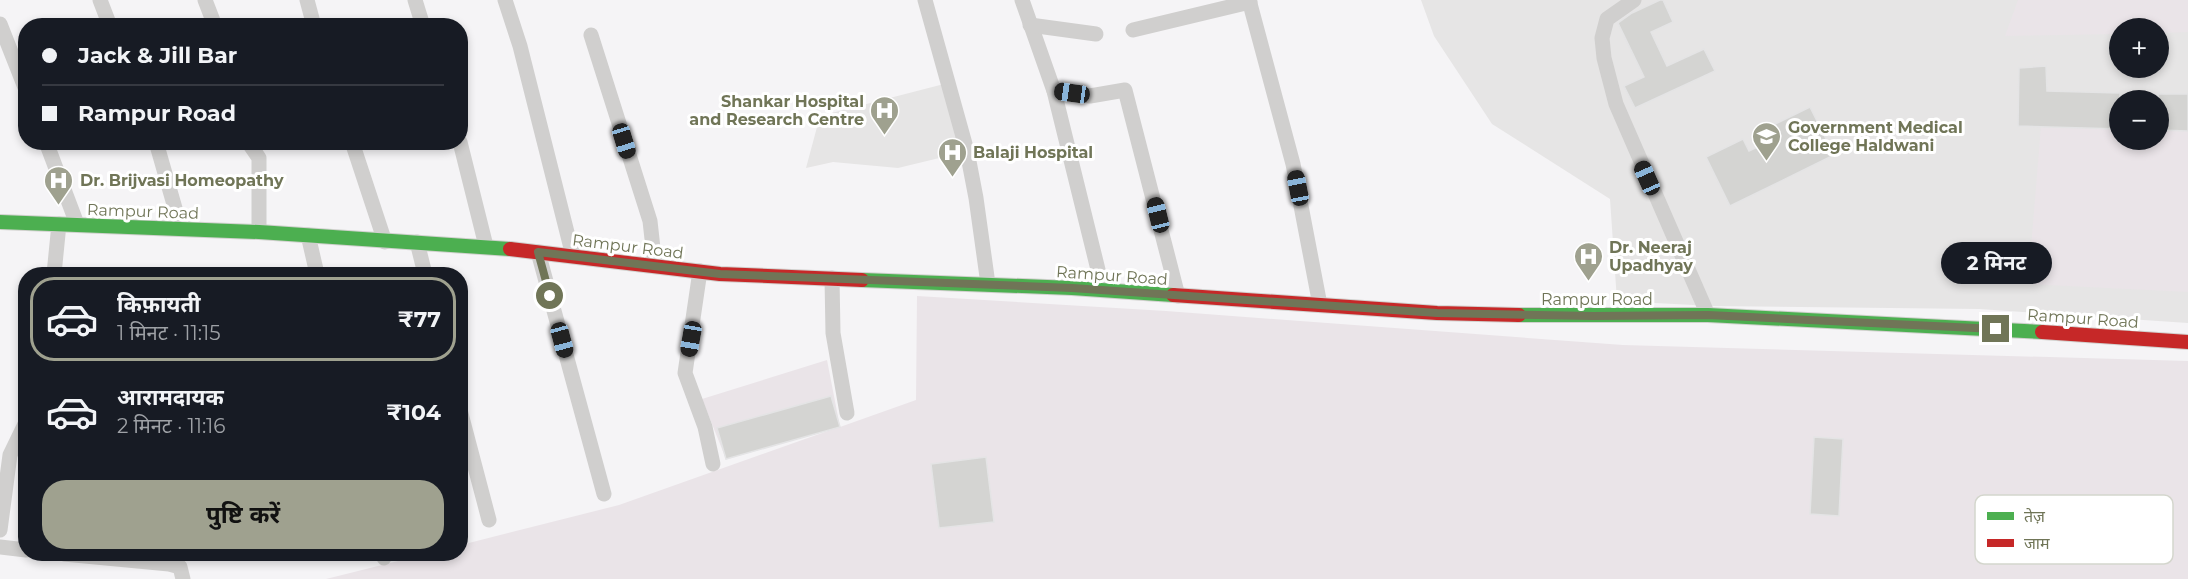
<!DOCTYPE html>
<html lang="hi">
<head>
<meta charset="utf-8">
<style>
  body { margin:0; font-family:Montserrat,"Noto Sans Devanagari",sans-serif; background:#242831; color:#f1f3f6; height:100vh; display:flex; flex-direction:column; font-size:22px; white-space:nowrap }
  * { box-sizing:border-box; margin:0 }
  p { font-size:20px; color:#9ea1a6 }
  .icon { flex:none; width:33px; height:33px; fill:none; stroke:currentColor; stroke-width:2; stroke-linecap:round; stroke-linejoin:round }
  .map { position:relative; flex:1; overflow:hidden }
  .drawer { position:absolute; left:18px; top:267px; width:450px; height:294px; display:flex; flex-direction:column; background:#171b24; border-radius:24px; box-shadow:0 3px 9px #0003 }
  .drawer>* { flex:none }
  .hud { position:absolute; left:18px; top:18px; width:450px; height:132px; border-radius:24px; box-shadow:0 3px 9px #0003; display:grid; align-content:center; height:132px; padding:0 24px; background:#171b24 }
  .controls { position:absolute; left:2109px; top:18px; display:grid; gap:12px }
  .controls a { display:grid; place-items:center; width:60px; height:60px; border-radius:50%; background:#171b24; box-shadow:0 3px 9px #0003; font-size:30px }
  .end { position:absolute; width:27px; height:27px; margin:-14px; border:8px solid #707557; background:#fff; box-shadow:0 0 0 3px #fff }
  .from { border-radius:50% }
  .bubble { position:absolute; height:42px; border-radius:21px; background:#171b24; box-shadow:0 3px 9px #0003; font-size:20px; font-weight:700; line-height:42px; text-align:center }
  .car { position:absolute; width:18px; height:36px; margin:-18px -9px; border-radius:8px; box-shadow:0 0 4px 2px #0007; background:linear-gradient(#222 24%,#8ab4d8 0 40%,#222 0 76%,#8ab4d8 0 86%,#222 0) }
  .hud b { display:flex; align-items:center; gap:21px; height:57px; font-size:22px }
  .hud b+b { border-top:2px solid #363941 }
  .hud i { width:15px; height:15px; background:#f1f3f6 }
  ul { padding:10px 0 0; list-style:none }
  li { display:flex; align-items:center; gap:18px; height:84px; margin:0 12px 9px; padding:0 12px; border:3px solid transparent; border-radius:24px }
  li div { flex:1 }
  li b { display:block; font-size:22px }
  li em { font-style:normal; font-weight:700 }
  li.current { border-color:#9fa18f }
  li>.icon { width:54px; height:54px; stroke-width:1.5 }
  .cta { display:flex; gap:12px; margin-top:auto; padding:12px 24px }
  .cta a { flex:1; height:69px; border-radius:24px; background:#9fa18f; color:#111; font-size:24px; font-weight:700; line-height:69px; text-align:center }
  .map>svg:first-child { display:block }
</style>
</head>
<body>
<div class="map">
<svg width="2188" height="579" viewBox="0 0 2188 579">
  <rect width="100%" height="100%" fill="#f5f4f6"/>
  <g fill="#e6e5e5" fill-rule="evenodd">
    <path d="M1421,0H2188V323L1979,309L1712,306L1617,301L1610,199L1492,124L1434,36ZM2120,28H2158V68H2120ZM2120,100H2158V140H2120Z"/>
    <path d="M944,84L960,153L898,168L833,162L806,168L820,116Z"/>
  </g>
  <g fill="#eae4e8">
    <path d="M2018,0H2188V32L2159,33L2158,28H2120L2119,34L2005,36Z"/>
    <path d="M2041,126L2119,129L2120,140H2158L2159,130L2188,131V292L2028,284Z"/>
    <path d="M917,296L1166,311L1623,345L2188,361V579H326L426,554H460L461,545L619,505L839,427L830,396L717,428L726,459L702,399L827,360L840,427L916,400Z"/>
  </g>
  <g fill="#d4d4d2" stroke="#e4e4e5" stroke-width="1.5">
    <path d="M1660,0H1663L1673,22L1651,32L1667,66L1704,49L1715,71L1635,108L1624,86L1644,77L1618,23L1632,13Z"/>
    <path d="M2046,66L2047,91L2120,93V129L2018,126L2019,68Z"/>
    <path d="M2158,94H2188V131L2158,130Z"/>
    <path d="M1810,107L1834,155L1730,206L1706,157L1743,139L1749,151L1781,136L1775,124Z"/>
    <path d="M831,396L840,427L726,459L717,428Z"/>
    <path d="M1814,437L1843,439L1839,516L1810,514Z"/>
    <path d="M986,457L994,522L939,528L931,464Z"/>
  </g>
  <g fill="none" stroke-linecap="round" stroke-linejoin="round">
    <defs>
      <g id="fast">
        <path d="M0,222L259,232L510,249"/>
        <path d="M862,280L1072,288L1173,295"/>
        <path d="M1519,315H1708L2042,332"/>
      </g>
      <g id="jam">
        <path d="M510,249L720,274L862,280"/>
        <path d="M1173,295L1437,313L1519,315"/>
        <path d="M2042,332L2188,342"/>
      </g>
    </defs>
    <use href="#fast" stroke="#d1d1ce" stroke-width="16"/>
    <use href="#jam" stroke="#d1d1ce" stroke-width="16"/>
    <g stroke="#d0cfce" stroke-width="15">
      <path d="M100,0L110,26"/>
      <path d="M205,0L215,26"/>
      <path d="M307,0L314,26"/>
      <path d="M415,0L423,26"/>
      <path d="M505,0L520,46L573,256"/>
      <path d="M925,0L967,151L976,198L988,284"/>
      <path d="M1022,0L1054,91L1103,290"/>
      <path d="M1249,0L1293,164L1320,305"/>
      <path d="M1634,0L1607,19L1602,38L1604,58L1616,104L1708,315"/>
      <path d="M0,24L26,90"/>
      <path d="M1030,25L1096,34"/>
      <path d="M1133,30L1250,2"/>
      <path d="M591,35L650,221L655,266"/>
      <path d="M1054,91L1090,96L1125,90L1178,296"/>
      <path d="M46,142L77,224"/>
      <path d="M156,142L181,229"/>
      <path d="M248,142L259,158V232"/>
      <path d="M352,142L385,242"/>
      <path d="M460,142L486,246"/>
      <path d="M308,235L317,274"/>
      <path d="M417,242L425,274"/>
      <path d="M538,252L604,494"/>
      <path d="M700,271L685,373L705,427L713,464"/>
      <path d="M54,274L59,224"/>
      <path d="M832,278L833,333L847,413"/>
      <path d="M460,410L489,520"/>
      <path d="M0,530L10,455L26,422"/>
      <path d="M0,547L26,550"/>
      <path d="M64,554L169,564L180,567L183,579"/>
      <path d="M383,554L384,558"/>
    </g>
    <use href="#fast" stroke="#4caf50" stroke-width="14"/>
    <use href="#jam" stroke="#c62828" stroke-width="14"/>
  </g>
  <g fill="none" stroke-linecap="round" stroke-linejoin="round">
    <path stroke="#707557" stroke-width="8" d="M550,296L538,252L720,274L1072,288L1437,313L1593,316L1708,315L1996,329"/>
  </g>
  <defs>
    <symbol id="hospital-pin" viewBox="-11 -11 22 30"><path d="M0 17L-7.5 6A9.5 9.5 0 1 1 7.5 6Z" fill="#9fa18f" stroke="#fff"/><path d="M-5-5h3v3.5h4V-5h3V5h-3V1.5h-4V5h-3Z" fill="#fff"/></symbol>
    <symbol id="university-pin" viewBox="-11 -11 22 30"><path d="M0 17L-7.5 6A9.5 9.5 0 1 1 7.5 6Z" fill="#9fa18f" stroke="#fff"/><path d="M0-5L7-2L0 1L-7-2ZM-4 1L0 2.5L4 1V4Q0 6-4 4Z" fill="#fff"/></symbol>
  </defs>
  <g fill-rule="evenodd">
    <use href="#hospital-pin" x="868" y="94" width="33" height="45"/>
    <use href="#university-pin" x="1750" y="120" width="33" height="45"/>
    <use href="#hospital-pin" x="936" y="136" width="33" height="45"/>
    <use href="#hospital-pin" x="42" y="164" width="33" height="45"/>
    <use href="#hospital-pin" x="1572" y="240" width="33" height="45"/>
  </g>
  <g text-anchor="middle" stroke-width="6" stroke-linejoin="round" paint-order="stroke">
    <g font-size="16" font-weight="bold" fill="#707557" stroke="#fff" text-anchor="start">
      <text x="864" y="107" text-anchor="end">Shankar Hospital<tspan x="864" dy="18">and Research Centre</tspan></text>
      <text x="1788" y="133">Government Medical<tspan x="1788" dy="18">College Haldwani</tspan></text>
      <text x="973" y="158">Balaji Hospital</text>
      <text x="80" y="186">Dr. Brijvasi Homeopathy</text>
      <text x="1609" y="253">Dr. Neeraj<tspan x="1609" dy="18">Upadhyay</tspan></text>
    </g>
    <g font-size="16" fill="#707557" stroke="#fff">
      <text transform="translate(143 211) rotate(2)" y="6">Rampur Road</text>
      <text transform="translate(628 246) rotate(7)" y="6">Rampur Road</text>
      <text transform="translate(1112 275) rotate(4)" y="6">Rampur Road</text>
      <text x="1597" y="305">Rampur Road</text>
      <text transform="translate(2083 318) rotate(4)" y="6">Rampur Road</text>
    </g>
  </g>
  <rect x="1975" y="495" width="198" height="69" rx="9" fill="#fff" stroke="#d4d6cd" stroke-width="1.5"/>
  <rect x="1987" y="512" width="27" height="8" fill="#4caf50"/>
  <rect x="1987" y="539" width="27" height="8" fill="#c62828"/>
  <g font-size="16" fill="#707557">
    <text x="2024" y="522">तेज़</text>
    <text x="2024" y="549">जाम</text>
  </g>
</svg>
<div class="controls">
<a>+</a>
<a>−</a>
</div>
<i class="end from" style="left:550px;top:296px"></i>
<i class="end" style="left:1996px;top:329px"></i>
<div class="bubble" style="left:1941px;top:242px;width:111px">2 मिनट</div>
<i class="car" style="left:1072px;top:93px;rotate:278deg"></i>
<i class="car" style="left:624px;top:141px;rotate:163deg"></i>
<i class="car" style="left:1647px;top:178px;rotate:336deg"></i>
<i class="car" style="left:1298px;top:188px;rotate:349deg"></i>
<i class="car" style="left:1158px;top:215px;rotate:346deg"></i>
<i class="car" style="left:691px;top:339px;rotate:190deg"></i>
<i class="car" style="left:562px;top:340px;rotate:165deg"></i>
<div class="hud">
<b><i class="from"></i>Jack &amp; Jill Bar</b>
<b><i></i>Rampur Road</b>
</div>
<section class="drawer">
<ul>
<li class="current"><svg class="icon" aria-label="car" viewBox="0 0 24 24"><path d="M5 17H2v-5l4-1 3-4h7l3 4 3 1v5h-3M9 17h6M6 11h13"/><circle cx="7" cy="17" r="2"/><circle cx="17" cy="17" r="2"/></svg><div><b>किफ़ायती</b><p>1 मिनट · 11:15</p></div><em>₹77</em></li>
<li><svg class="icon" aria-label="car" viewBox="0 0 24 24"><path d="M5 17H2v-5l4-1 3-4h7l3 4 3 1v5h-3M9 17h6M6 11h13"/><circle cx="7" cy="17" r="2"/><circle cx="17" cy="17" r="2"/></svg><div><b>आरामदायक</b><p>2 मिनट · 11:16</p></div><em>₹104</em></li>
</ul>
<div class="cta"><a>पुष्टि करें</a></div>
</section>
</div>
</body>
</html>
